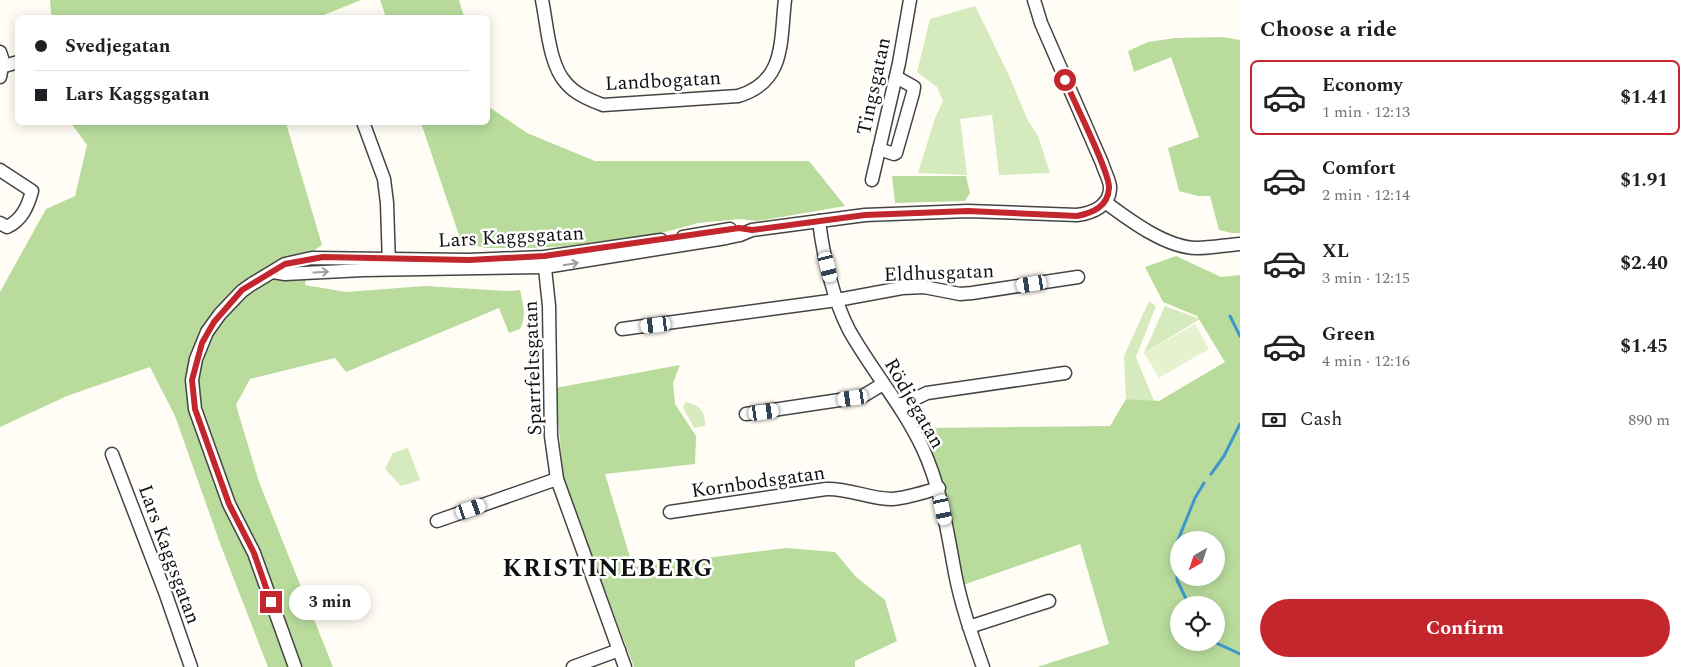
<!DOCTYPE html>
<html lang="en">
<head>
<meta charset="utf-8">
<style>
  body { margin:0; font-family:Spectral,serif; background:#f6f6f6; color:#202124; height:100vh; display:flex; flex-direction:column; font-size:19px; white-space:nowrap }
  * { box-sizing:border-box; margin:0 }
  p { font-size:16px; color:#757577 }
  .icon { flex:none; width:28px; height:28px; fill:none; stroke:currentColor; stroke-width:2; stroke-linecap:round; stroke-linejoin:round }
  .map { position:relative; flex:1; overflow:hidden }
  .panel { display:flex; flex-direction:column; background:#fff; width:450px }
  .panel>* { flex:none }
  .guide { position:absolute; left:15px; top:15px; width:475px; height:110px; border-radius:8px; box-shadow:0 2px 12px #0003; display:grid; align-content:center; height:110px; padding:0 20px; background:#fff }
  .needle { width:32px; rotate:219deg }
  .buttons { position:absolute; left:1170px; top:531px; display:grid; gap:10px }
  .buttons a { display:grid; place-items:center; width:55px; height:55px; border-radius:50%; background:#fff; box-shadow:0 2px 12px #0003; font-size:25px }
  .end { position:absolute; width:22px; height:22px; margin:-11px; border:6px solid #c4262e; background:#fff; box-shadow:0 0 0 2px #fff }
  .from { border-radius:50% }
  .bubble { position:absolute; height:35px; border-radius:18px; background:#fff; box-shadow:0 2px 12px #0003; font-size:16px; font-weight:700; line-height:35px; text-align:center }
  .car { position:absolute; width:15px; height:30px; margin:-15px -8px; border-radius:6px; box-shadow:0 0 4px 1px #0007; background:linear-gradient(#fff 24%,#345 0 40%,#fff 0 76%,#345 0 86%,#fff 0) }
  .guide b { display:flex; align-items:center; gap:18px; height:48px; font-size:19px }
  .guide b+b { border-top:1px solid #e0e0e0 }
  .guide i { width:12px; height:12px; background:#202124 }
  ul { padding:0; list-style:none }
  li { display:flex; align-items:center; gap:15px; height:75px; margin:0 10px 8px; padding:0 10px; border:2px solid transparent; border-radius:8px }
  li div { flex:1 }
  li b { display:block; font-size:19px }
  li em { font-style:normal; font-weight:700 }
  li.active { border-color:#c4262e }
  li>.icon { width:45px; height:45px; stroke-width:1.5 }
  h2 { padding:0 20px; font-size:22px; line-height:60px }
  .pay { display:flex; align-items:center; gap:12px; height:55px; padding:0 20px; font-size:19px }
  .pay p { margin-inline-start:auto }
  .cta { display:flex; gap:10px; margin-top:auto; padding:10px 20px }
  .cta a { flex:1; height:58px; border-radius:30px; background:#c4262e; color:#fff; font-size:20px; font-weight:700; line-height:58px; text-align:center }
  main { display:flex; flex:1; min-height:0 }
  .map>svg:first-child { display:block }
</style>
</head>
<body>
<main>
<div class="map">
<svg width="1240" height="667" viewBox="0 0 1240 667">
  <rect width="100%" height="100%" fill="#fffdf5"/>
  <g fill="#d5ebbd">
    <path d="M975,6L1008,73L1027,119L1038,136L1050,173L999,175L992,115L960,119L967,175L918,173L935,118L943,101L937,87L917,72L930,19Z"/>
    <path d="M1149,301L1156,306L1136,357L1154,401L1126,399L1124,356Z"/>
    <path d="M1165,306L1200,319L1144,353Z"/>
    <path d="M686,402C700,405 705,411 705,426L694,428L683,407Z"/>
    <path d="M408,448L420,480L401,486L385,469L393,453Z"/>
  </g>
  <g fill="#b9dc9c" fill-rule="evenodd">
    <path d="M50,0H361L319,17H53L51,13Z"/>
    <path d="M380,0H459L464,17H386Z"/>
    <path d="M1223,37L1240,40V233H1232L1219,230L1210,196H1198L1179,191L1168,148L1199,137L1171,57L1134,72L1128,51L1148,42L1175,38Z"/>
    <path d="M488,101L489,107L527,133L595,161H809L845,206L757,221L740,219L698,223L658,234L564,246L537,248H485L461,241L421,123L488,122Z"/>
    <path d="M71,123H286L322,245L310,253L305,285L346,292L425,286L507,291L520,290C523,304 527,316 520,329L509,333L499,308L346,372L335,358L250,379L236,405L259,482L333,667H268L221,546L175,416L150,367L67,396L0,427V292L46,209L75,196L87,145Z"/>
    <path d="M892,176H966L970,193L965,201L895,203Z"/>
    <path d="M1176,256L1221,277L1240,275V667H1037L1109,644L1080,544L963,585L946,496L932,453L919,428L1110,426L1126,399L1159,401L1225,362L1197,316L1163,302L1145,267ZM1179,540H1216V578H1179ZM1179,605H1216V642H1179Z"/>
    <path d="M680,365L673,383L675,404L696,436L695,464L605,474L633,567L786,548L835,552L856,577L885,600L897,641L855,661V667H634L564,483L555,388Z"/>
  </g>
  <path fill="#e6f2cf" d="M1195,324L1209,349L1159,378L1144,353Z"/>
  <g fill="none" stroke-linecap="round" stroke-linejoin="round">
    <g stroke="#3f96cf" stroke-width="3">
      <path d="M1230,316L1240,336"/>
      <path d="M1211,474L1224,456L1240,424"/>
      <path d="M1189,605L1177,580L1178,540L1195,498L1204,483"/>
      <path d="M1214,642L1240,654"/>
    </g>
    <defs>
      <g id="minor">
        <path d="M542,0C547,24 549,65 566,83C575,94 590,100 603,105L738,96C786,82 780,41 785,0"/>
        <path d="M0,52L3,61L0,77"/>
        <path d="M1,67L18,62"/>
        <path d="M363,122L384,179L387,203L389,265"/>
        <path d="M879,149L894,154L896,153L913,93L914,87L896,77"/>
        <path d="M0,170L32,191C28,206 22,220 7,227L0,223"/>
        <path d="M872,180L899,63L910,0"/>
        <path d="M1105,202C1128,219 1166,248 1197,248C1211,248 1226,245 1240,244"/>
        <path d="M819,221C823,255 833,299 849,330C872,371 903,406 923,449C941,488 947,530 955,573C961,605 972,636 983,667"/>
        <path d="M683,237L730,229"/>
        <path d="M544,259L549,306L551,436L557,479L625,667"/>
        <path d="M273,272L285,274L363,270L545,267L726,238L740,235L752,230L865,215L968,211L1077,215C1092,213 1111,206 1110,186C1109,179 1104,170 1102,163L1041,23L1034,0"/>
        <path d="M622,329L837,300L902,288L924,287L960,294L972,293L1078,277"/>
        <path d="M900,406L927,393L1065,373"/>
        <path d="M746,414L853,398L863,396L883,384"/>
        <path d="M112,454L165,592L191,667"/>
        <path d="M670,512L826,489C849,488 869,499 892,499C907,498 924,492 939,488"/>
        <path d="M437,521L557,479"/>
        <path d="M969,627L1049,601"/>
        <path d="M295,667L254,553L229,504L195,409L192,380L196,359L207,332L220,314L242,291L252,284L285,264L312,258L469,260L544,257L661,240"/>
        <path d="M573,667L619,650"/>
      </g>
    </defs>
    <use href="#minor" stroke="#444" stroke-width="15"/>
    <use href="#minor" stroke="#fff" stroke-width="12"/>
  </g>
  <defs><path id="oneway-shaft" d="M-6 0H5M1.5-3L5.5 0L1.5 3" fill="none" stroke-width="1.6" stroke-linecap="round" stroke-linejoin="round" transform="scale(1.25)"/></defs>
  <g stroke="#a0a0a0">
    <use href="#oneway-shaft" transform="translate(571 264) rotate(-9)"/>
    <use href="#oneway-shaft" transform="translate(321 272) rotate(-3)"/>
  </g>
  <g fill="none" stroke-linecap="round" stroke-linejoin="round">
    <path stroke="#c4262e" stroke-width="6" d="M271,602L254,553L229,504L195,409L192,380L202,343L214,322L242,290L285,264L323,257L469,260L544,256L739,228L752,230L865,215L968,211L1077,216C1092,213 1108,207 1109,188C1110,172 1073,100 1065,80"/>
  </g>
  <g text-anchor="middle" stroke-width="5" stroke-linejoin="round" paint-order="stroke">
    <g font-size="20" fill="#111" stroke="#fff">
      <text transform="translate(663 80) rotate(-3)" y="7">Landbogatan</text>
      <text transform="translate(873 86) rotate(-78)" y="7">Tingsgatan</text>
      <text transform="translate(511 236) rotate(-3)" y="7">Lars Kaggsgatan</text>
      <text transform="translate(939 272) rotate(-2)" y="7">Eldhusgatan</text>
      <text transform="translate(532 368) rotate(-92)" y="7">Sparrfeltsgatan</text>
      <text transform="translate(915 403) rotate(60)" y="7">Rödjegatan</text>
      <text transform="translate(758 481) rotate(-8)" y="7">Kornbodsgatan</text>
      <text transform="translate(170 554) rotate(70)" y="7">Lars Kaggsgatan</text>
    </g>
    <g font-size="25" font-weight="bold" letter-spacing="1" fill="#111" stroke="#fff">
      <text x="608" y="576">KRISTINEBERG</text>
    </g>
  </g>
</svg>
<div class="buttons">
<a><svg class="needle" viewBox="-14 -14 28 28"><path d="M0-13l5 13h-10z" fill="#e53935"/><path d="M0 13l5-13h-10z" fill="#757577"/></svg></a>
<a><svg class="icon" aria-label="locate" viewBox="0 0 24 24"><circle cx="12" cy="12" r="6"/><path d="M12 2v4M12 18v4M2 12h4M18 12h4"/></svg></a>
</div>
<i class="end from" style="left:1065px;top:80px"></i>
<i class="end" style="left:271px;top:602px"></i>
<div class="bubble" style="left:289px;top:585px;width:82px">3 min</div>
<i class="car" style="left:828px;top:267px;rotate:166deg"></i>
<i class="car" style="left:1032px;top:284px;rotate:261deg"></i>
<i class="car" style="left:656px;top:325px;rotate:263deg"></i>
<i class="car" style="left:853px;top:398px;rotate:262deg"></i>
<i class="car" style="left:764px;top:412px;rotate:82deg"></i>
<i class="car" style="left:471px;top:509px;rotate:71deg"></i>
<i class="car" style="left:943px;top:510px;rotate:168deg"></i>
<div class="guide">
<b><i class="from"></i>Svedjegatan</b>
<b><i></i>Lars Kaggsgatan</b>
</div>
</div>
<section class="panel">
<h2>Choose a ride</h2>
<ul>
<li class="active"><svg class="icon" aria-label="car" viewBox="0 0 24 24"><path d="M5 17H2v-5l4-1 3-4h7l3 4 3 1v5h-3M9 17h6M6 11h13"/><circle cx="7" cy="17" r="2"/><circle cx="17" cy="17" r="2"/></svg><div><b>Economy</b><p>1 min · 12:13</p></div><em>$1.41</em></li>
<li><svg class="icon" aria-label="car" viewBox="0 0 24 24"><path d="M5 17H2v-5l4-1 3-4h7l3 4 3 1v5h-3M9 17h6M6 11h13"/><circle cx="7" cy="17" r="2"/><circle cx="17" cy="17" r="2"/></svg><div><b>Comfort</b><p>2 min · 12:14</p></div><em>$1.91</em></li>
<li><svg class="icon" aria-label="car" viewBox="0 0 24 24"><path d="M5 17H2v-5l4-1 3-4h7l3 4 3 1v5h-3M9 17h6M6 11h13"/><circle cx="7" cy="17" r="2"/><circle cx="17" cy="17" r="2"/></svg><div><b>XL</b><p>3 min · 12:15</p></div><em>$2.40</em></li>
<li><svg class="icon" aria-label="car" viewBox="0 0 24 24"><path d="M5 17H2v-5l4-1 3-4h7l3 4 3 1v5h-3M9 17h6M6 11h13"/><circle cx="7" cy="17" r="2"/><circle cx="17" cy="17" r="2"/></svg><div><b>Green</b><p>4 min · 12:16</p></div><em>$1.45</em></li>
</ul>
<div class="pay"><svg class="icon" aria-label="cash" viewBox="0 0 24 24"><path d="M3 7h18v10H3z"/><circle cx="12" cy="12" r="2"/></svg>Cash<p>890 m</p></div>
<div class="cta"><a>Confirm</a></div>
</section>
</main>
</body>
</html>
